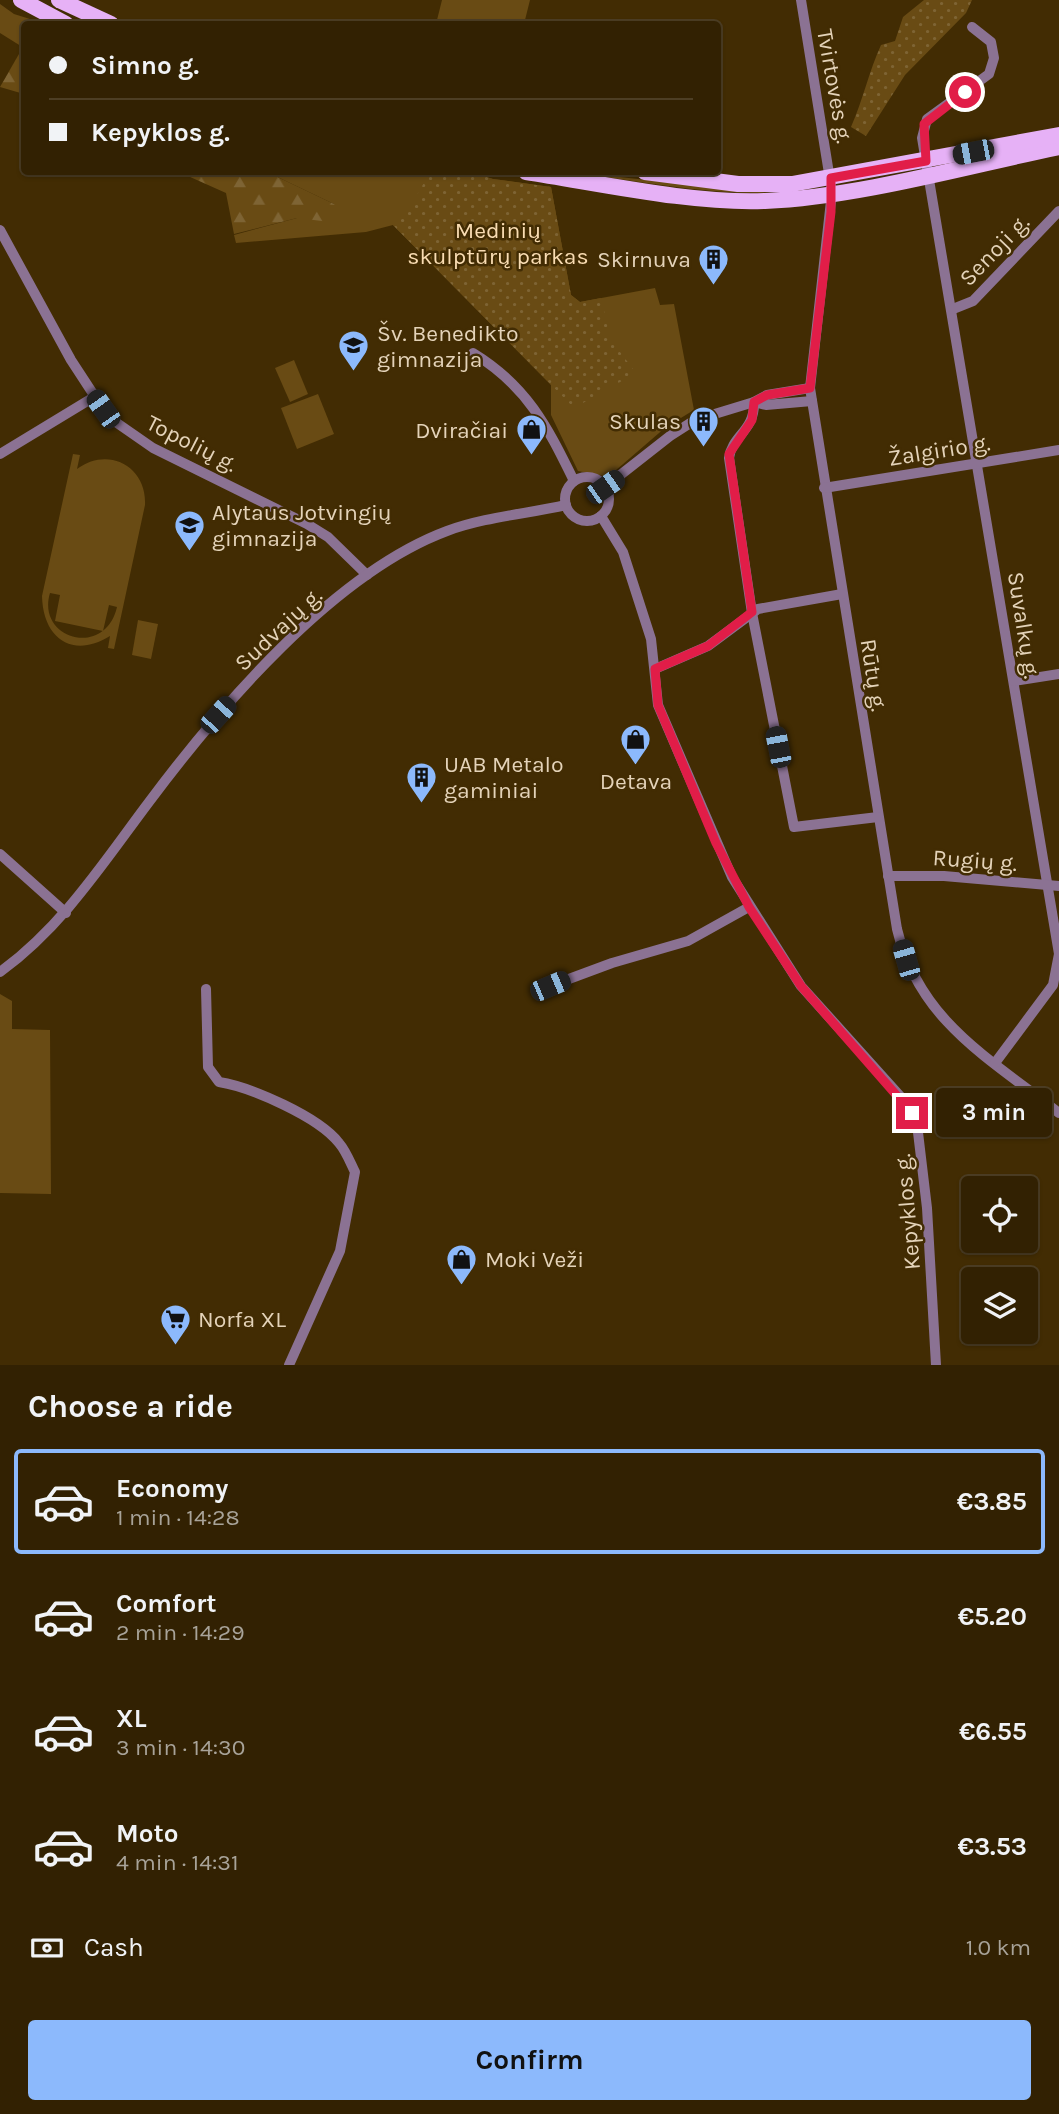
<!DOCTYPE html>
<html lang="en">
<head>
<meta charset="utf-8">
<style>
  body { margin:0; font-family:Karla,sans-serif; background:#3a290c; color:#f1f3f6; height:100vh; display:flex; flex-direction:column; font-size:26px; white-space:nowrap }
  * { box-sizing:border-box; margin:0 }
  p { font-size:23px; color:#a8a399 }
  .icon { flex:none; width:38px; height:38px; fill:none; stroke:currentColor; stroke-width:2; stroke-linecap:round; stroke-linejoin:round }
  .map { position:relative; height:1365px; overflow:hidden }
  .side { display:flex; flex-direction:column; background:#322102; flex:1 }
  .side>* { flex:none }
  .banner { position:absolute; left:21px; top:21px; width:700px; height:154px; border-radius:7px; box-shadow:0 2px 5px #0004,0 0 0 2px #4d3e24; display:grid; align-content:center; height:154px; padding:0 28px; background:#322102 }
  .buttons { position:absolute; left:961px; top:1176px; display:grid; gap:14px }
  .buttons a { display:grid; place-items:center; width:77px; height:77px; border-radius:7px; background:#322102; box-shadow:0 2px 5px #0004,0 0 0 2px #4d3e24; font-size:35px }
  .end { position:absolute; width:32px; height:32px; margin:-16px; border:9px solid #e11d48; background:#fff; box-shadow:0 0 0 4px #fff }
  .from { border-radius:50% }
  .bubble { position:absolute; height:49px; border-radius:7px; background:#322102; box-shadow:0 2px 5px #0004,0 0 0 2px #4d3e24; font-size:23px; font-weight:700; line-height:49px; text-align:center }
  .car { position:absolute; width:21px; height:42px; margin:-21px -10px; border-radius:9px; box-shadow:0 0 5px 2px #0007; background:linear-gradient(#222 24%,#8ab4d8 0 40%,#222 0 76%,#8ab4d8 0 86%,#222 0) }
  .banner b { display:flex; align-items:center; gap:24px; height:66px; font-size:26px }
  .banner b+b { border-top:2px solid #4d3e24 }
  .banner i { width:18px; height:18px; background:#f1f3f6 }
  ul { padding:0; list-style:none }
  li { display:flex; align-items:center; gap:21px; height:105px; margin:0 14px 10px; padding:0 14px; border:4px solid transparent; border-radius:7px }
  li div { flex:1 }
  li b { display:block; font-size:26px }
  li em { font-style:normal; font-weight:700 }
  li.active { border-color:#8cb9fc }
  li>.icon { width:63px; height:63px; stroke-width:1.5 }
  h2 { padding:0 28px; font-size:32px; line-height:84px }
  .pay { display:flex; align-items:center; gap:18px; height:77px; padding:0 28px; font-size:26px }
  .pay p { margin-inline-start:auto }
  .button { display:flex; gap:14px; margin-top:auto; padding:14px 28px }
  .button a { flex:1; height:80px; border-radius:7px; background:#8cb9fc; color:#111; font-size:28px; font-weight:700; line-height:80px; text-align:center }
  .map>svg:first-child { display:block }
</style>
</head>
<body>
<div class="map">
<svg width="1059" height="1365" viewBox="0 0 1059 1365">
  <defs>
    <pattern id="forest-firs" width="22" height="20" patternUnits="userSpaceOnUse" patternTransform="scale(1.75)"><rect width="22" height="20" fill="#694b14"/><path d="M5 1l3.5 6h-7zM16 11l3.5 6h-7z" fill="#7e6434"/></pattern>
    <pattern id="park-dots" width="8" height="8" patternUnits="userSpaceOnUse" patternTransform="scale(1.75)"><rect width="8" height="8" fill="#694b14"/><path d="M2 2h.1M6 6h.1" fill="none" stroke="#7e6434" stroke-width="1.8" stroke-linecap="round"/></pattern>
  </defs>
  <rect width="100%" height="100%" fill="#422c03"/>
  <g fill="#694b14" fill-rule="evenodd">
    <path d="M442,0H530L524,24H436Z"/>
    <path d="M0,4L14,14L46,24H24V48L0,33Z"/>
    <path d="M267,172H470L493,179L551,187L571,295L580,302L655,288L660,305L674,304L694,410L666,427L608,477L578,471L551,415V385L393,225L366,232L236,243L234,235L297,218L334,204Z"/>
    <path d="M573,172L768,193C702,194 637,181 573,172Z"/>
    <path d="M294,360L308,394L290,402L275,368Z"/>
    <path d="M318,394L334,434L297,449L281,408Z"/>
    <path d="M73,454L80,455L77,469C108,446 147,466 145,505L114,649L108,648L110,636C73,659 43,639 42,596ZM50,593L60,595L55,621L103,631L109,605L117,607C105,659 36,639 50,593Z"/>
    <path d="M138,620L158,624L151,659L132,655Z"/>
    <path d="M0,994L12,1001V1029L50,1030L51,1194L0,1193Z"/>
  </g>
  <g fill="url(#forest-firs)">
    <path d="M23,47L24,48V94L0,87Z"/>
    <path d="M179,172H267L334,204L347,224L297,218L234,234L226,193Z"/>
  </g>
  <g fill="url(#park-dots)">
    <path d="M924,0H972L966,13L905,75L866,136L851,127C863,100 869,71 881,45L895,41L903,17Z"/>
    <path d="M430,172H470L493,179L551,187L571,295L580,302L601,298L611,340L636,373L574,408L393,225L408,211Z"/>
  </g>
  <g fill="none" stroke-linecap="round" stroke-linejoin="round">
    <g stroke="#8b7293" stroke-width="10">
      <path d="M801,0L832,192L810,388L897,929C919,1021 989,1058 1059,1113"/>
      <path d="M972,27L991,42L994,58L989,74L927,119L922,138L1059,954L1053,985L995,1063"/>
      <path d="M0,230L71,360L103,409L117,423L153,448L307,524L328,537L367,575"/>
      <path d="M953,309L973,301L1059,211"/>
      <path d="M473,353C527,386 547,426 574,481"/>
      <path d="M754,402C755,431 732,435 729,458L752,613L794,827L878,817"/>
      <path d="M754,402L766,405L812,401"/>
      <path d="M0,454L94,397"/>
      <circle cx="587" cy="499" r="22"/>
      <path d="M605,487L670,436L695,420L754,402L767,395L810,388"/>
      <path d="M824,488L1059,450"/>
      <path d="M601,516L623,552L651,639L658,705L732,877L801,986L901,1097L917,1124L927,1208L936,1365"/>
      <path d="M655,669L708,646L758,609L842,594"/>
      <path d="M1014,681L1059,674"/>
      <path d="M0,854L66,913"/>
      <path d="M888,876H944L1059,886"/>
      <path d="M0,972C63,926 103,863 149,802C220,707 334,573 447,531C485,517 526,514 566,505"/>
      <path d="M550,986L612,963L688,941L749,907"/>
      <path d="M206,989L208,1067L219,1082C251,1087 319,1117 339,1143C346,1151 350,1162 355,1172L340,1251L289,1365"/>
    </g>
    <g stroke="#e6b1f6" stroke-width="16">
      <path d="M21,0L66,24"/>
      <path d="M59,0L111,24"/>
      <path d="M526,172C599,183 692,204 765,201C858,197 967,166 1059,147"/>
      <path d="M645,172L738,184H792L1059,135"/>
    </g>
  </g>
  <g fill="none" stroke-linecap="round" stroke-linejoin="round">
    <path stroke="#e11d48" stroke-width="9" d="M912,1113L801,986L749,907L716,843L658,705L655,669L708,646L752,612L729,454L752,420L754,402L767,395L810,388L831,212V178L926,161L924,124L965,92"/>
  </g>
  <defs>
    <symbol id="building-pin" viewBox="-11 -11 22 30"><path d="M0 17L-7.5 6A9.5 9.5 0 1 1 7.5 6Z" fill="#8cb9fc" stroke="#422c03"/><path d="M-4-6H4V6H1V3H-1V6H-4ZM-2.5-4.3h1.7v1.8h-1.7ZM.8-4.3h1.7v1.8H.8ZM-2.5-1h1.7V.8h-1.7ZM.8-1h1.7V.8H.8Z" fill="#111"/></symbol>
    <symbol id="school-pin" viewBox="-11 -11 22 30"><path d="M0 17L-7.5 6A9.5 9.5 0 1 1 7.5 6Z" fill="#8cb9fc" stroke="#422c03"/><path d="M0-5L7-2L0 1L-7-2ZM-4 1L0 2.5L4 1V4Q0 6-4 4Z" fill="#111"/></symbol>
    <symbol id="shop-pin" viewBox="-11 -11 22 30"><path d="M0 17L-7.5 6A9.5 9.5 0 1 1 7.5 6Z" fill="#8cb9fc" stroke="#422c03"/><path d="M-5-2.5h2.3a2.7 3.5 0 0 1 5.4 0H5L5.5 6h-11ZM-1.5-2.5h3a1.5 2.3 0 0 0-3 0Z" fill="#111"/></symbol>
    <symbol id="supermarket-pin" viewBox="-11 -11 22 30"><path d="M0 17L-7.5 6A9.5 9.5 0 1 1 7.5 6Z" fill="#8cb9fc" stroke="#422c03"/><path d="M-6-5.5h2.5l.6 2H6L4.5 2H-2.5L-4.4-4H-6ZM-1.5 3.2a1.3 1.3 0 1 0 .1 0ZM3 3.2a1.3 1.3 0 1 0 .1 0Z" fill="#111"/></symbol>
  </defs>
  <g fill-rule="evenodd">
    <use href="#building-pin" x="696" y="242" width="35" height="47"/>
    <use href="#school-pin" x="336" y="328" width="35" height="47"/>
    <use href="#building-pin" x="686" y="404" width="35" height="47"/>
    <use href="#shop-pin" x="514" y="412" width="35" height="47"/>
    <use href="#school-pin" x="172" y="508" width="35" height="47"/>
    <use href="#shop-pin" x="618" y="722" width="35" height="47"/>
    <use href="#building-pin" x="404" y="760" width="35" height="47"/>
    <use href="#shop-pin" x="444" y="1242" width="35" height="47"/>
    <use href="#supermarket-pin" x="158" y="1302" width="35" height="47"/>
  </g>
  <g text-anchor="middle" stroke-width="5" stroke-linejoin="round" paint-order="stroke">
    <g font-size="23" fill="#e4d3b9" stroke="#422c03">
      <text transform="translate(835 86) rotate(80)" y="8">Tvirtovės g.</text>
      <text transform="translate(994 250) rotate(-46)" y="8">Senoji g.</text>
      <text transform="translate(192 443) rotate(27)" y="8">Topolių g.</text>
      <text transform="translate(939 450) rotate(-9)" y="8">Žalgirio g.</text>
      <text transform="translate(1024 625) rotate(81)" y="8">Suvalkų g.</text>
      <text transform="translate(278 629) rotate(-43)" y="8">Sudvajų g.</text>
      <text transform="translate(874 675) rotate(81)" y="8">Rūtų g.</text>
      <text transform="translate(975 860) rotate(4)" y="8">Rugių g.</text>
      <text transform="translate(907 1212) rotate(-95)" y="8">Kepyklos g.</text>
    </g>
    <g font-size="23" fill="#f9dcb2" stroke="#422c03">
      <text x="498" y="238">Medinių<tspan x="498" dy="26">skulptūrų parkas</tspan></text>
    </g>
    <g font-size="23" fill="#e4d3b9" stroke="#422c03" text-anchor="start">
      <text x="691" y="267" text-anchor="end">Skirnuva</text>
      <text x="377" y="341">Šv. Benedikto<tspan x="377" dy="26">gimnazija</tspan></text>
      <text x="681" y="429" text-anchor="end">Skulas</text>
      <text x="508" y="438" text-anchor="end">Dviračiai</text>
      <text x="212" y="520">Alytaus Jotvingių<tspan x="212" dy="26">gimnazija</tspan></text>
      <text x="444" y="772">UAB Metalo<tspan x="444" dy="26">gaminiai</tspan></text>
      <text x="636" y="789" text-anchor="middle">Detava</text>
      <text x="485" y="1267">Moki Veži</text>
      <text x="198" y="1327">Norfa XL</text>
    </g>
  </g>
</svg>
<div class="buttons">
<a><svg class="icon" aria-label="locate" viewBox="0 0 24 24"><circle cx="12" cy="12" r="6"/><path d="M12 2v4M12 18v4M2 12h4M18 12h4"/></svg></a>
<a><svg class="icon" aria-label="layers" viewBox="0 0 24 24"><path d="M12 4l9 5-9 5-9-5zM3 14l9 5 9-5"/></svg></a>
</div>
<i class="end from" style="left:965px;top:92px"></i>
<i class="end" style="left:912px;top:1113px"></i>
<div class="bubble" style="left:936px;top:1088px;width:116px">3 min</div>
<i class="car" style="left:973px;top:152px;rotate:259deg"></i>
<i class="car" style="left:103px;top:409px;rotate:325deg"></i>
<i class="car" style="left:605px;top:487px;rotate:55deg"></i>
<i class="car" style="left:218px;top:715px;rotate:42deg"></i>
<i class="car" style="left:778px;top:747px;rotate:349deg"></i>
<i class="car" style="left:906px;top:960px;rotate:344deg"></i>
<i class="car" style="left:550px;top:986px;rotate:67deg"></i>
<div class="banner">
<b><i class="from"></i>Simno g.</b>
<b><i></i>Kepyklos g.</b>
</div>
</div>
<section class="side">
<h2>Choose a ride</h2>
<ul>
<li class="active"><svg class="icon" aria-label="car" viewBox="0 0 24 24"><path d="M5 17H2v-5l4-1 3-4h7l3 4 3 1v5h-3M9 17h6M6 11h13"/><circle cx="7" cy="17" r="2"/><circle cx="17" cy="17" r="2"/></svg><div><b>Economy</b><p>1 min · 14:28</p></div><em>€3.85</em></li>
<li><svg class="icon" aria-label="car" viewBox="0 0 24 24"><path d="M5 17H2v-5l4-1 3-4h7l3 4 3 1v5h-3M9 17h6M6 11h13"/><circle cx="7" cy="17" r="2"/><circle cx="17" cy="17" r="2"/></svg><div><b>Comfort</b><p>2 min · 14:29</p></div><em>€5.20</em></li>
<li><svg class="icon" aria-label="car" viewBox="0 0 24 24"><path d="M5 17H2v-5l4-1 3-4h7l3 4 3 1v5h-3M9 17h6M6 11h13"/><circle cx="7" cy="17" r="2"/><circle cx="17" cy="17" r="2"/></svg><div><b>XL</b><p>3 min · 14:30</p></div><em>€6.55</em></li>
<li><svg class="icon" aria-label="car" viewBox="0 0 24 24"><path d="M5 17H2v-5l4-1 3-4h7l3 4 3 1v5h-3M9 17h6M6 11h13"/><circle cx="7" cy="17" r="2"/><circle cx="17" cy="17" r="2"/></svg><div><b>Moto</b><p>4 min · 14:31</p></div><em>€3.53</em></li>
</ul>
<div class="pay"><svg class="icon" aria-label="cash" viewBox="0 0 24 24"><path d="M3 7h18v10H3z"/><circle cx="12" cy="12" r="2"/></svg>Cash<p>1.0 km</p></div>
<div class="button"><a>Confirm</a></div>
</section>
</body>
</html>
